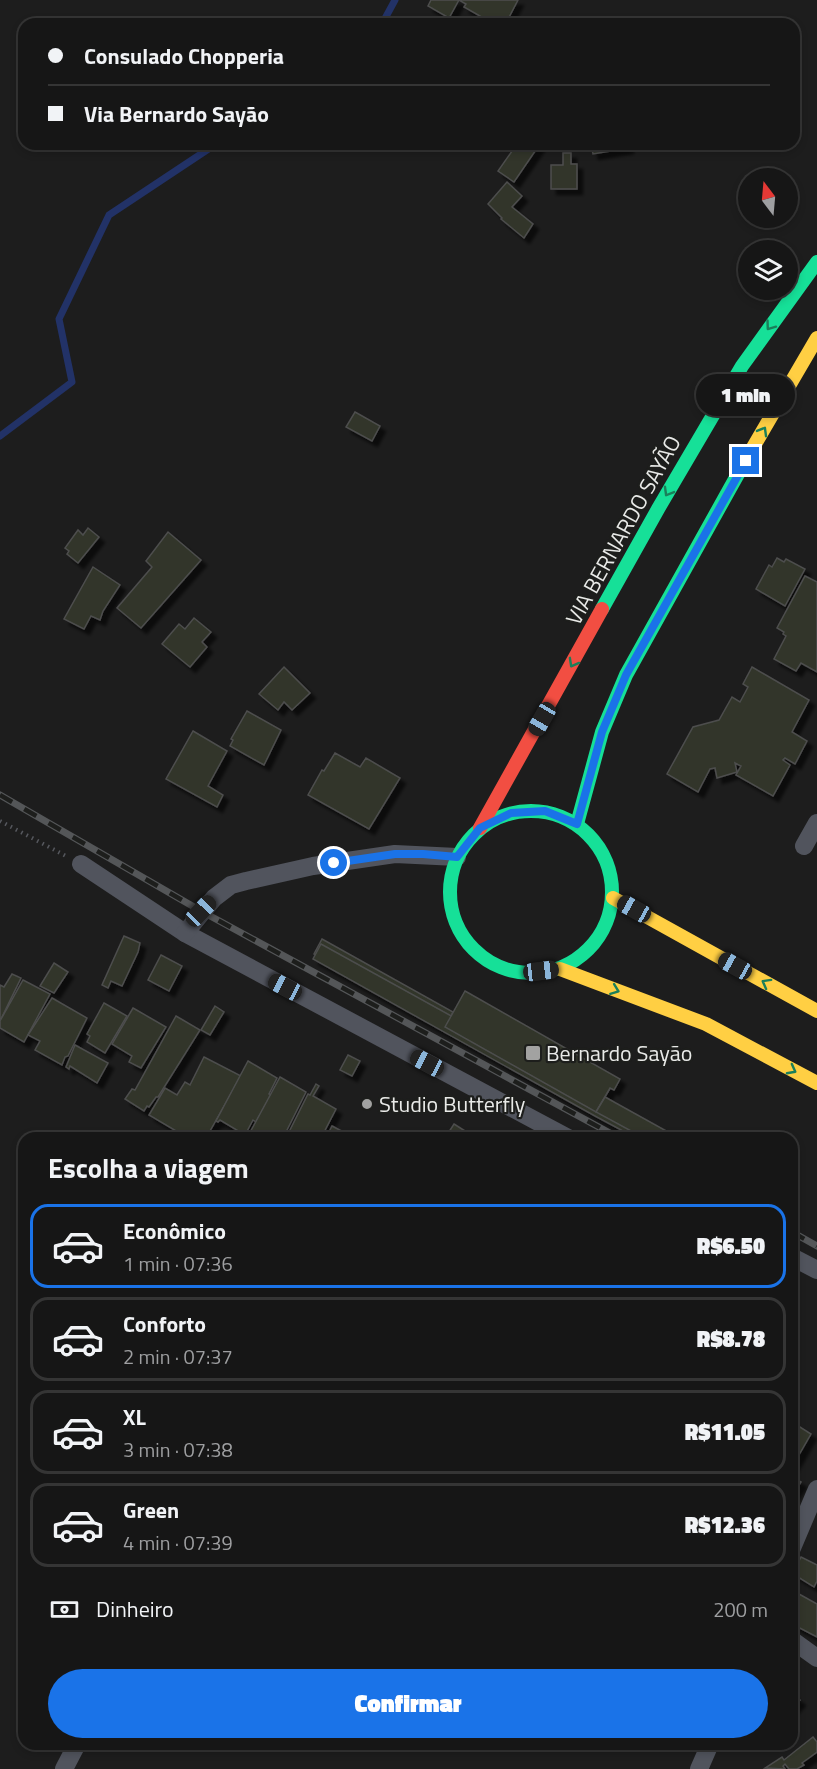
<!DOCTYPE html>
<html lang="pt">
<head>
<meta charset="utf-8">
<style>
  body { margin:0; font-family:"Titillium Web",sans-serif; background:#1f1f1f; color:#f1f3f6; height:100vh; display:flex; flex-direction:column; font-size:22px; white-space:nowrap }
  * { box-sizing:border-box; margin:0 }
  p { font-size:20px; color:#9e9fa1 }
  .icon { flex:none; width:33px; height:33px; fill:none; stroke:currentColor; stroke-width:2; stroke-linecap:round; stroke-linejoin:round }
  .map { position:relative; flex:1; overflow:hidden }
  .panel { position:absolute; left:18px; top:1132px; width:780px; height:618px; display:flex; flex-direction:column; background:#161616; border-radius:18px; box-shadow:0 3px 9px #0003,0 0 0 2px #353535 }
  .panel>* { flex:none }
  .hud { position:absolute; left:18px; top:18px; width:782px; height:132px; border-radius:18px; box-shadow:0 3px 9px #0003,0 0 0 2px #353535; display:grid; align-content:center; height:132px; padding:0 30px; background:#161616 }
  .needle { width:39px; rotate:344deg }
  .controls { position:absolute; left:738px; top:168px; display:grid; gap:12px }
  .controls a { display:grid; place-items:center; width:60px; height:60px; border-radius:50%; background:#161616; box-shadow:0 3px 9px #0003,0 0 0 2px #353535; font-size:30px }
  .end { position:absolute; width:27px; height:27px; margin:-14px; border:8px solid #1a73e8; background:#fff; box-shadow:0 0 0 3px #fff }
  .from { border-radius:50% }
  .bubble { position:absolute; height:42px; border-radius:21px; background:#161616; box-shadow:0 3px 9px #0003,0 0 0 2px #353535; font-size:20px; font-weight:800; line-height:42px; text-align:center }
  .car { position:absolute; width:18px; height:36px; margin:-18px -9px; border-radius:8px; box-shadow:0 0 4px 2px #0007; background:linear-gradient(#222 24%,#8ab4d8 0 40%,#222 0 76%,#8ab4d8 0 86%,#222 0) }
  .hud b { display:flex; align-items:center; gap:21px; height:57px; font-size:22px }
  .hud b+b { border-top:2px solid #353535 }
  .hud i { width:15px; height:15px; background:#f1f3f6 }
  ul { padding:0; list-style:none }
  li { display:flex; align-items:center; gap:18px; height:84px; margin:0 12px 9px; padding:0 18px; border:3px solid #353535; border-radius:18px }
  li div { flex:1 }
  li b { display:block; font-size:22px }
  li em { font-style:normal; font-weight:800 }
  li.selected { border-color:#1a73e8 }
  li>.icon { width:54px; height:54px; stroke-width:1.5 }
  h2 { padding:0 30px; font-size:27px; line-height:72px }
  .pay { display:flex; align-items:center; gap:15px; height:66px; padding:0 30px; font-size:22px }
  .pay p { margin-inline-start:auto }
  .primary-button { display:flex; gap:12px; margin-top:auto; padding:12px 30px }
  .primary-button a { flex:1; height:69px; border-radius:36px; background:#1a73e8; color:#fff; font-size:24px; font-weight:800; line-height:69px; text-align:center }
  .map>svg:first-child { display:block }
</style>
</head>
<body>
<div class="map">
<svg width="817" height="1769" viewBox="0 0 817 1769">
  <defs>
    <filter id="shadow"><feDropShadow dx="5.5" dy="5.5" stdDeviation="1.5" flood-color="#0009"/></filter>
  </defs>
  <rect width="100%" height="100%" fill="#1d1d1d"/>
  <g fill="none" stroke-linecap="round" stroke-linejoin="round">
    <g stroke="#223267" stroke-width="7">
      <path d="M382,24L395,0"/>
      <path d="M0,436L72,382L59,319L109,215L216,144"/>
    </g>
  </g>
  <g fill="#303629" stroke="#4d4d4d" stroke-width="1.5" filter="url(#shadow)">
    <path d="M431,0H518L506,23L498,18L494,24L464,7L466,4L459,0L449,18L428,6Z"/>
    <path d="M517,144H540L514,182L498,171Z"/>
    <path d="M591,144H628V148L593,154Z"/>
    <path d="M563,153H571V164H577V189H551V165H563Z"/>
    <path d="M507,182L522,196L512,207L533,224L524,238L501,219L502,218L488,204Z"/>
    <path d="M355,412L380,426L372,441L346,427Z"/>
    <path d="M88,528L99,537L78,563L67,554L69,551L65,548L78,530L83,535Z"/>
    <path d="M168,532L201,560L141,628L117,608L152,567L146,561Z"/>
    <path d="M777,558L784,562L786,559L805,569L785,606L756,589L769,565L772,567Z"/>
    <path d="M93,567L120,585L103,611L100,620L91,616L84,629L64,619Z"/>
    <path d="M805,576L817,582V672L801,663L796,671L774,659L786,636L783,634L784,632L777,628Z"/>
    <path d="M194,618L211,632L202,642L207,647L190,667L162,644L179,624L185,629Z"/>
    <path d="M284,667L310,693L292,710L284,702L278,710L259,694Z"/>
    <path d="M752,667L809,700L792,732L807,741L795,764L785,758L783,760L790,765L773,796L736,775L741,766L735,763L737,772L717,778L715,768L710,769L698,792L667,774L693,727L719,720L732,697L740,702L748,687L743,684Z"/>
    <path d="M247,711L281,730L264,765L230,746L233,740L231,739Z"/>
    <path d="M193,731L227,751L208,786L223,795L217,807L166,779Z"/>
    <path d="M335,753L360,767L366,758L400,778L369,829L308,795L322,770L324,771Z"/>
    <path d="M124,936L140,943L138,952L122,986L111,981L108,988L102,985Z"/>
    <path d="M322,939L453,1012L445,1027L314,954Z"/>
    <path d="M321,944L453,1017L464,996L496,1014L615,1080L603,1100L672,1138H636L595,1116L313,959Z"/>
    <path d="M161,955L182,966L169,991L148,980Z"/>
    <path d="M54,963L68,972L54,993L40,986Z"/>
    <path d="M12,974L21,978L0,1021V985L4,987Z"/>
    <path d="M23,980L50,994L24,1042L0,1028V1021Z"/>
    <path d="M465,991L620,1079L614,1090L610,1088L596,1112L445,1027Z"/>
    <path d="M52,998L87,1018L68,1056L65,1057L62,1065L35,1050L40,1041L28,1035Z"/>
    <path d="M104,1003L127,1016L105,1053L87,1042L90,1036L87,1034Z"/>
    <path d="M215,1006L224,1012L210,1035L201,1030Z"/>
    <path d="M133,1008L166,1027L141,1068L129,1062L132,1056L112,1044Z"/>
    <path d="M176,1016L200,1030L158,1097H156L149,1107L147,1106L144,1111L125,1099L132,1089L135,1090Z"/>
    <path d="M75,1045L108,1063L97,1083L70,1066L69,1069L66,1067Z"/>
    <path d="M348,1055L360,1061L352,1076L340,1070Z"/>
    <path d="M204,1057L241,1076L206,1138H188L149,1115L165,1088L177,1095L185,1082L190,1085Z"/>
    <path d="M248,1061L277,1078L269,1094L271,1095L256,1122L253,1120L245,1135L220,1120L218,1122L216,1121Z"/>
    <path d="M280,1077L306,1092L283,1138H247Z"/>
    <path d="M316,1084L319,1086L313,1096L336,1109L321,1138H286L308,1094L310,1095Z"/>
    <path d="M605,1097L679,1138H644L596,1112Z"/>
    <path d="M454,1124L465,1131L479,1138H445Z"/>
    <path d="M332,1126L355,1138H326Z"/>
    <path d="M792,1422L811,1434L792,1467Z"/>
    <path d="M792,1477L801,1482L792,1496Z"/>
    <path d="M801,1557L817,1565V1581L814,1587L793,1574Z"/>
    <path d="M799,1594L817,1604V1637L792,1624V1607Z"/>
    <path d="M792,1694L800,1700L792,1709Z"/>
    <path d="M813,1737L817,1742V1752L802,1763L804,1765L797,1769H789L785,1764L783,1766L785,1769L765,1768L782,1757L784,1760Z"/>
  </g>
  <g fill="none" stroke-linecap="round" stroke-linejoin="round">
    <path stroke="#56585e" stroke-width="4" stroke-dasharray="1.5 4.5" stroke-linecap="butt" d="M0,821L66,856"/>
    <g stroke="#51545d" stroke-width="18">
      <path d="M804,846L817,823"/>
      <path d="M81,864L185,933L568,1138"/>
      <path d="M185,933L214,898L231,885L246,881L313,866L395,854L457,857"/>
      <path d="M792,1257L817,1270"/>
      <path d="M792,1548L817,1489"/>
      <path d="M792,1640L817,1658"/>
      <path d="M64,1769L77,1744"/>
      <path d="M699,1769L710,1744"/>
    </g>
    <g stroke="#16e098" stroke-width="14">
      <path d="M602,609L658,509L742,366L817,262"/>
      <circle cx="531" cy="892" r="81"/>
      <path d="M577,824L602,732L626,675L748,456"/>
    </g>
    <g stroke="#ffcf43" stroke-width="14">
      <path d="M748,456L817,338"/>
      <path d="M613,898L817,1011"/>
      <path d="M560,969L706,1024L817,1083"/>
    </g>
    <path stroke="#f24e42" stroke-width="14" d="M480,828L602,609"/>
    <defs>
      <g id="rail">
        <path d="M0,795L201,911L619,1138"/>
        <path d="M792,1232L817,1246"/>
      </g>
    </defs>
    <use href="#rail" stroke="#545658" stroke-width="7"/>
    <use href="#rail" stroke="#1d1e1c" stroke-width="4.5" stroke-dasharray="14" stroke-linecap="butt"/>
  </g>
  <defs><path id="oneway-chevron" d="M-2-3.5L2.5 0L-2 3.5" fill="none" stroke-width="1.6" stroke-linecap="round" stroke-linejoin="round" transform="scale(1.5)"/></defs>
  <g stroke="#1a7f5a">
    <use href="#oneway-chevron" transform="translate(770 326) rotate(126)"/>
    <use href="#oneway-chevron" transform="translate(763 431) rotate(-60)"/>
    <use href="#oneway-chevron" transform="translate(668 492) rotate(120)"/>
    <use href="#oneway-chevron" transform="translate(573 663) rotate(119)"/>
    <use href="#oneway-chevron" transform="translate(766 983) rotate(-151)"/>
    <use href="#oneway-chevron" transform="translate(615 990) rotate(21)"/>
    <use href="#oneway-chevron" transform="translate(792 1070) rotate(28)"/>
  </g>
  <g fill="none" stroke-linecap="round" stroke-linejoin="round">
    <path stroke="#1a73e8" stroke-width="8" d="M334,863L395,854H423L457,857L480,828L511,813L545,811L577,824L602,732L626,675L746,461"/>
  </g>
  <g fill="#a2a2a1" stroke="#1d1e1c" stroke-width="2">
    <rect x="525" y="1045" width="16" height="16" rx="3"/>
    <circle cx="367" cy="1104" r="6"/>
  </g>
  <g text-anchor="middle" stroke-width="4.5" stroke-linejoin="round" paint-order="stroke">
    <g font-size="22" fill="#e9eae8" stroke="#1d1e1c">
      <text transform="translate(623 530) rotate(-61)" y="8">VIA BERNARDO SAYÃO</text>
    </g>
    <g font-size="22" fill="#e9eae8" stroke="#1d1e1c" text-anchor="start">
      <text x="546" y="1061">Bernardo Sayão</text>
      <text x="379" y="1112">Studio Butterfly</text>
    </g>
  </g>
</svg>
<div class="controls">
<a><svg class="needle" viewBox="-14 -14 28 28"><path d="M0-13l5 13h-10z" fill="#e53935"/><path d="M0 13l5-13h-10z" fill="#9e9fa1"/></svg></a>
<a><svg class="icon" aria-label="layers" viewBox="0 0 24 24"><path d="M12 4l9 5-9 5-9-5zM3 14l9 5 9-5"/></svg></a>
</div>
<i class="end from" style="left:334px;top:863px"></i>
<i class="end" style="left:746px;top:461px"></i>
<div class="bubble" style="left:696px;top:374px;width:99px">1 min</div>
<i class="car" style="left:542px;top:719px;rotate:210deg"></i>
<i class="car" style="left:634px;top:909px;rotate:299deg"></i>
<i class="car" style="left:201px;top:911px;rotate:44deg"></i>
<i class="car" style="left:735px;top:966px;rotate:299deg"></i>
<i class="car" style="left:541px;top:971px;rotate:83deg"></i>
<i class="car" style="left:285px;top:987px;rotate:298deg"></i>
<i class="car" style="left:427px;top:1063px;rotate:298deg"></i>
<div class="hud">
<b><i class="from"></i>Consulado Chopperia</b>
<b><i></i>Via Bernardo Sayão</b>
</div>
<section class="panel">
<h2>Escolha a viagem</h2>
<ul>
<li class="selected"><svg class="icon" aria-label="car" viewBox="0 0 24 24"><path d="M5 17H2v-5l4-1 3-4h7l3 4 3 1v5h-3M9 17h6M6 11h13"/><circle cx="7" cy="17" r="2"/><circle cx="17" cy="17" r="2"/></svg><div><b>Econômico</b><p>1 min · 07:36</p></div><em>R$6.50</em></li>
<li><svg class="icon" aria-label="car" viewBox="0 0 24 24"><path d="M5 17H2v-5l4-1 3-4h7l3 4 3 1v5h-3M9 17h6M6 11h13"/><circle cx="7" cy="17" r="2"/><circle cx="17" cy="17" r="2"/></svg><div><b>Conforto</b><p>2 min · 07:37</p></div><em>R$8.78</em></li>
<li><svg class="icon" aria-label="car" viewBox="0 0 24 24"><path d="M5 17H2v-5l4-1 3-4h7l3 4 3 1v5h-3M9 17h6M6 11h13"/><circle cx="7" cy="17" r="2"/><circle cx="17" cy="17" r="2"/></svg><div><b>XL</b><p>3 min · 07:38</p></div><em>R$11.05</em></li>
<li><svg class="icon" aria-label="car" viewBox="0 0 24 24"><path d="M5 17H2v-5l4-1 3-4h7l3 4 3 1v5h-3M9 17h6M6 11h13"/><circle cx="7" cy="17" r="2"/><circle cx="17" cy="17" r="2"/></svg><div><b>Green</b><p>4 min · 07:39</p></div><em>R$12.36</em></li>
</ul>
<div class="pay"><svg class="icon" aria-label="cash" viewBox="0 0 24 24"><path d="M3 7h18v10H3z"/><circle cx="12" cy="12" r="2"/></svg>Dinheiro<p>200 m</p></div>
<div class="primary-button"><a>Confirmar</a></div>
</section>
</div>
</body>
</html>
